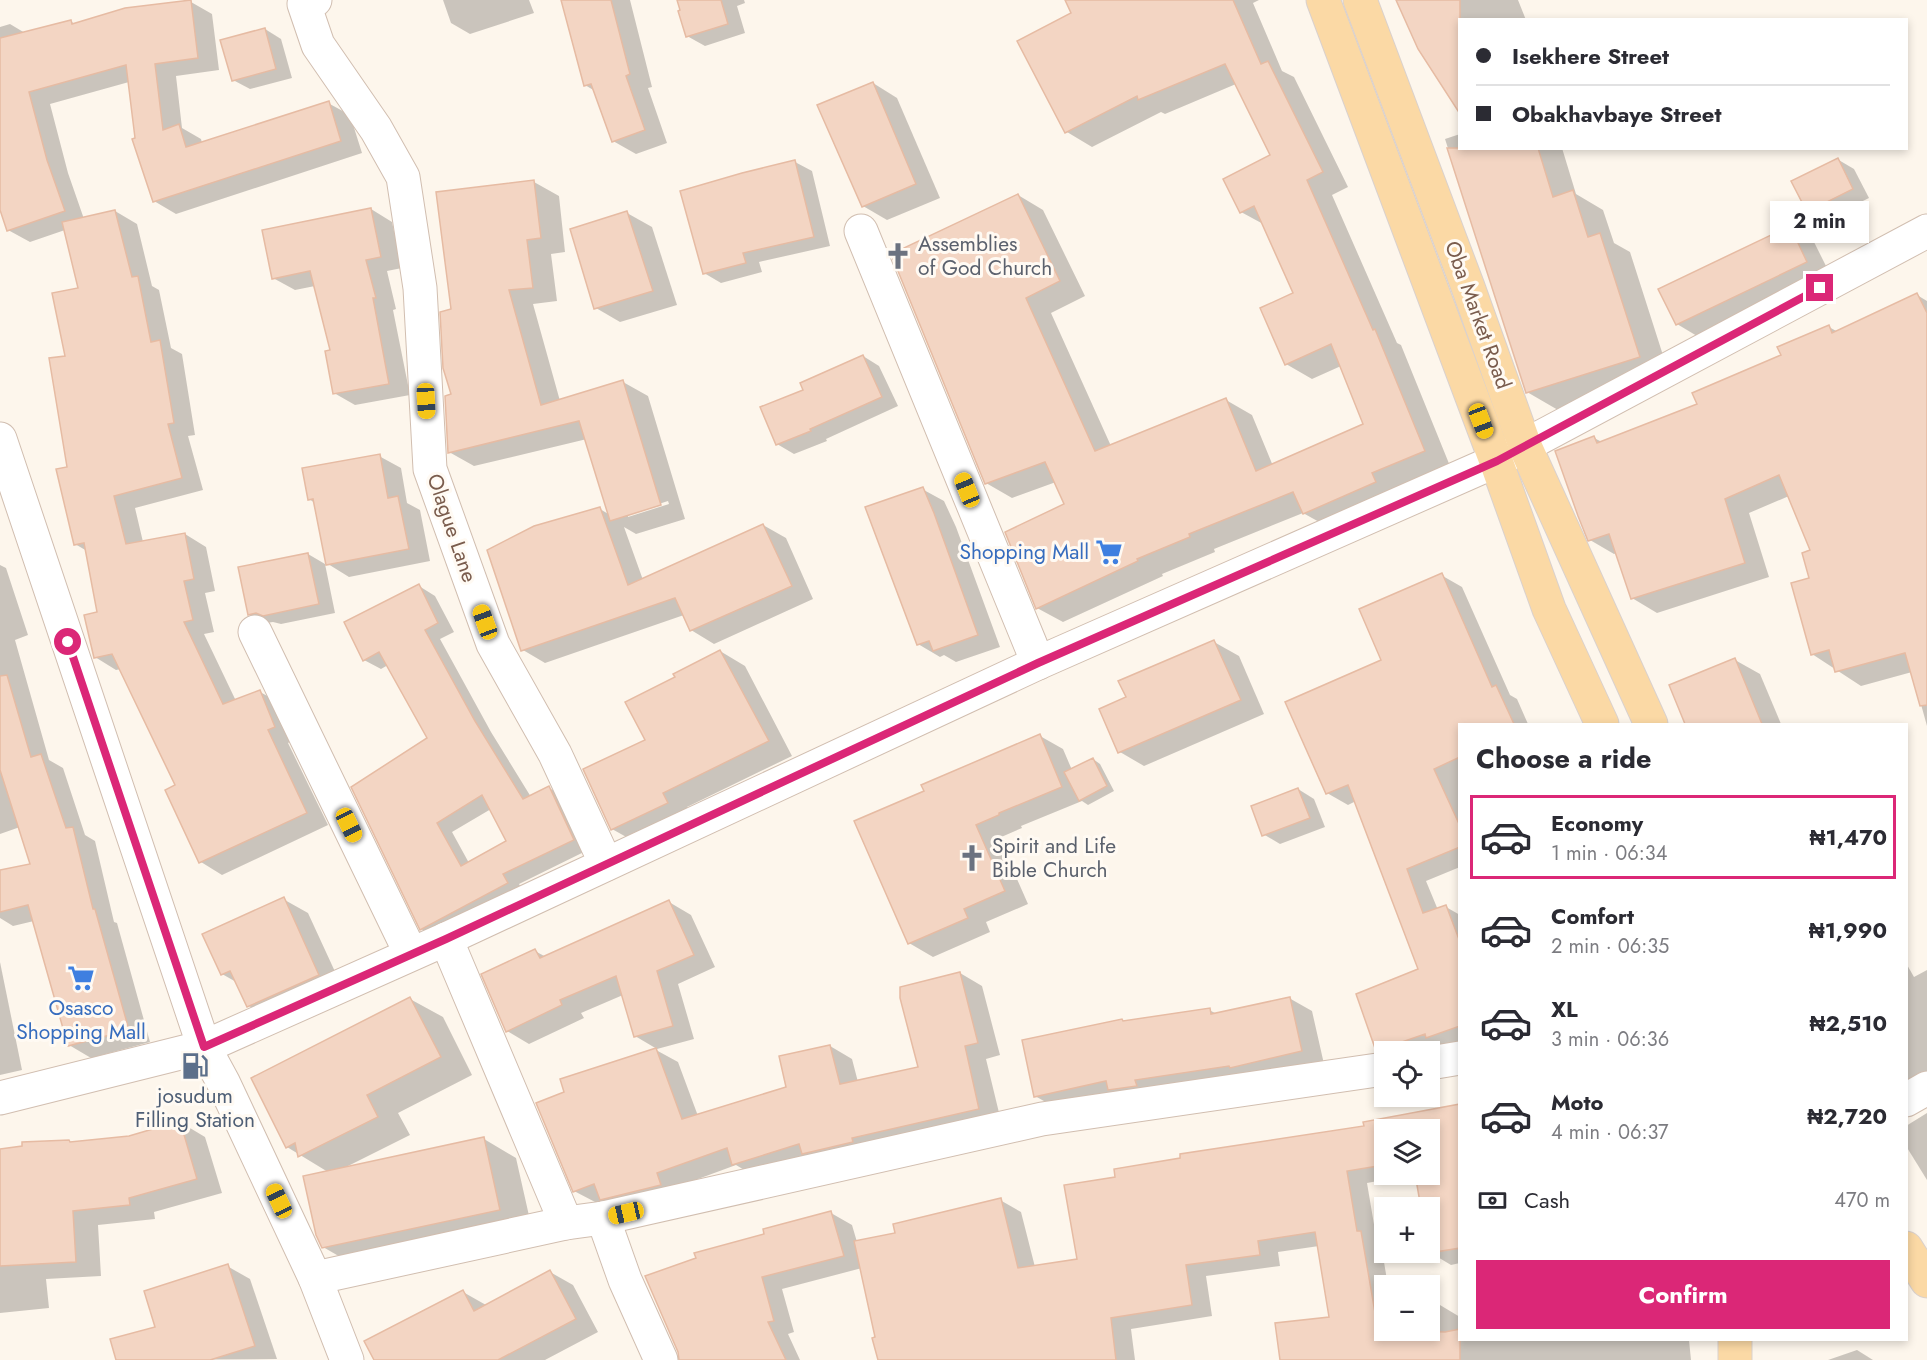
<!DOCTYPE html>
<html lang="en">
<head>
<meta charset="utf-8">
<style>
  body { margin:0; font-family:Jost,sans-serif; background:#f7f7f7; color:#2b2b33; height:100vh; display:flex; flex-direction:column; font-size:22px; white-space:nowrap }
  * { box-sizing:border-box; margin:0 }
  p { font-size:20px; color:#7c7c81 }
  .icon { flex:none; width:33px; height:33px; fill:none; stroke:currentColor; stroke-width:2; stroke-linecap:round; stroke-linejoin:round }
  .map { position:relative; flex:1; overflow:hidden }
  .side { position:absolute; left:1458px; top:723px; width:450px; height:618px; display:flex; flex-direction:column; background:#fff; border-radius:0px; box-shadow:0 3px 9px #0003 }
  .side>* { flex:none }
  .hud { position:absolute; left:1458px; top:18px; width:450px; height:132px; border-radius:0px; box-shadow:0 3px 9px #0003; display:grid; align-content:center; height:132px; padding:0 18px; background:#fff }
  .buttons { position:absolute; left:1374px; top:1041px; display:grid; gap:12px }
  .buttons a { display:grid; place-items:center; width:66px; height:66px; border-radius:0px; background:#fff; box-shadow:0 3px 9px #0003; font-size:30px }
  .end { position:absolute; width:27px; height:27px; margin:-14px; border:8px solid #db2777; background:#fff; box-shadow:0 0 0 3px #fff }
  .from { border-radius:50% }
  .bubble { position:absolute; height:42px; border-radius:0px; background:#fff; box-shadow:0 3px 9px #0003; font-size:20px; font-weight:700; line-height:42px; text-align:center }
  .car { position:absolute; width:18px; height:36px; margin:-18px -9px; border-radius:8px; box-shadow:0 0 4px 2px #0007; background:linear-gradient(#f5c518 24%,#345 0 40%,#f5c518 0 76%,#345 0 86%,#f5c518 0) }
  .hud b { display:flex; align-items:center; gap:21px; height:57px; font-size:22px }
  .hud b+b { border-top:2px solid #e1e1e2 }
  .hud i { width:15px; height:15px; background:#2b2b33 }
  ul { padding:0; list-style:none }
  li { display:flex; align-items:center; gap:18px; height:84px; margin:0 12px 9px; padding:0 6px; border:3px solid transparent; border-radius:0px }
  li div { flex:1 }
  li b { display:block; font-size:22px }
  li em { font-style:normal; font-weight:700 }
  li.active { border-color:#db2777 }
  li>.icon { width:54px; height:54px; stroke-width:1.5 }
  h2 { padding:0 18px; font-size:27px; line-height:72px }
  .pay { display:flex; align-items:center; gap:15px; height:66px; padding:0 18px; font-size:22px }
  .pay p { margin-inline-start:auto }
  .button { display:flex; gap:12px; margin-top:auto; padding:12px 18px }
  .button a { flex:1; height:69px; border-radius:0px; background:#db2777; color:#fff; font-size:24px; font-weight:700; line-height:69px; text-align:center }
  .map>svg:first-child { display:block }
</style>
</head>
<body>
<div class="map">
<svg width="1927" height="1360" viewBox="0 0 1927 1360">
  <rect width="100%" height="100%" fill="#fdf6ec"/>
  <g fill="#0003" fill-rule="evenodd">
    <path d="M443,0H529L534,13L470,34L451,23Z"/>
    <path d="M563,0H630L652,87L648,88L667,143L636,154L613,141L595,91L585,85Z"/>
    <path d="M678,0H744L745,3L737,6L745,33L705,46L687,36Z"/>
    <path d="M1075,0H1259L1253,3L1282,71L1294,77L1348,187L1332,195L1397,343L1401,345L1450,466L1330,528L1303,513L1214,549L1215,552L1162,574L1163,576L1063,622L1037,608L1066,505L1056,482L1012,498L986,483L1018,195L1043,210L1085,296L1051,313L1111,446L1226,400L1252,415L1273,466L1365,425L1341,366L1312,379L1286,364L1295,294L1265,225L1241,212L1272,156L1236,84L1165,114L1161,112L1092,147L1067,132Z"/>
    <path d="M1397,0H1518L1526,20H1460Z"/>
    <path d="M191,2L212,14L219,70L176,76L182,128L201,139L202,143L328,103L350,115L362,153L176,214L154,201L137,139L129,82L50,104L68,173L84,219L115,211L137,224L152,286L159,290L171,348L182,354L195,435L188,436L203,490L135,508L143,542L185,534L206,547L215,591L205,593L214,632L204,634L236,701L260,692L282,704L295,739L288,743L328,825L222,875L201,862L167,791L177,786L121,669L116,670L95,657L98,613L87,551L75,544L69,468L67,357L80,289L65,230L30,242L8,230L0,206V27L10,24L25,33L70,21L75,24Z"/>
    <path d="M265,29L281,39L292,78L250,89L233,80Z"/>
    <path d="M873,83L897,98L940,198L887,220L863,206Z"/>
    <path d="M1460,134V148H1562L1576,194L1603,210L1614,243L1630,252L1669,374L1558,410L1527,392L1445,139Z"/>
    <path d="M1837,159L1854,169L1869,198L1824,220L1808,210Z"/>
    <path d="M795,162L812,171L830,246L759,262L762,272L721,283L704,273Z"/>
    <path d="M534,182L559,196L565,252L551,254L557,301L533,304L560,401L623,382L648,396L685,519L636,534L624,527L643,580L763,525L786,538L813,599L714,644L691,630L684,615L545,663L523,650L600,509L610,515L587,439L474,466L449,452L452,395V310ZM668,501L669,504L628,517V514Z"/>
    <path d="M371,209L392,222L402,268L387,271L396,309L393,310L410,395L355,405L334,393L332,351L315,286L295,290L273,278Z"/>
    <path d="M627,213L652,227L677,305L620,322L596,308Z"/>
    <path d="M1789,228L1814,242L1831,276L1702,339L1677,324Z"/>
    <path d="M1917,295L1927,301V726L1912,672L1861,686L1812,654V552L1789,496L1749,513L1769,577L1657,613L1632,598L1617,553L1614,554L1590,540L1594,438L1602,442L1699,405L1829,327L1838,332Z"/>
    <path d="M863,356L879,366L898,406L826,439L827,441L794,454L777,444L805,391Z"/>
    <path d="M379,456L401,468L407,503L420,510L430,561L349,577L328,564L315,503L309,499Z"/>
    <path d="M922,489L944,501L956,527L1000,647L956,662L944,655L940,657L918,644Z"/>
    <path d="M308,554L325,564L335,613L281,624L273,622L266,623L249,614Z"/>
    <path d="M0,565L6,568L28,635L15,640L49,760L63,768L85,835L95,841L114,922L117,923L150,1042L91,1058L69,1045L34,921L13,926L0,918V872L32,865L20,827L0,834Z"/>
    <path d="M1441,575L1462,587L1510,695L1517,699L1528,724H1460V867L1426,881L1438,910L1446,907L1460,915V1045L1427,1052H1384V1054L1377,1050L1420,970L1356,801L1348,805L1327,793L1383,661Z"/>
    <path d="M419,586L435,596L454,632L440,639L491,732L531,797L549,788L565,797L590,849L519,884L524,893L438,938L421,929L429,739L388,665L381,669L364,660ZM491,809L508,842L469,863L452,832Z"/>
    <path d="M1214,642L1239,656L1264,714L1144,766L1120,752L1128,698Z"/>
    <path d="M720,651L745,666L792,756L687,807L692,817L637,843L612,829L647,741L677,677Z"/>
    <path d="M1735,660L1760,674L1781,724H1687L1671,686Z"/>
    <path d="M1040,736L1063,749L1072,770L1093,759L1100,764L1114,791L1088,805L1082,801L1021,826L1022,828L999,838L1028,904L986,922L990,932L933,957L909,943L926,792Z"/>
    <path d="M1298,789L1314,799L1325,827L1280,844L1263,834Z"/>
    <path d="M283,899L308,913L343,989L273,1020L249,1006L238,983L222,974Z"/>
    <path d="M669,902L691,915L715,967L678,984L694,1039L657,1049L635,1036L623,995L581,1013L584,1018L529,1044L507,1031L535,951L546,957Z"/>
    <path d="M0,962L22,1070L0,1075Z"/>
    <path d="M1906,963L1914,977L1927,970V1072L1906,1082Z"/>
    <path d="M960,973L982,986L1000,1055L986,1059L1001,1121L756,1177L736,1165L679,1186L623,1211L605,1201L597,1203L574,1191L566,1093L656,1050L678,1062L698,1116L788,1088L830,1046L852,1059L858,1082L920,1068Z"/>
    <path d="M1289,998L1312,1011L1324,1064L1058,1109L1035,1096L1125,1022L1209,1010L1217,1014Z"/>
    <path d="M410,999L443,1017L472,1075L398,1113L410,1135L346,1167L484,1139L516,1158L532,1229L356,1266L323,1247L328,1172L287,1147Z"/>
    <path d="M1460,1106V1263L1451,1265L1431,1253L1430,1130H1384V1174H1416L1367,1183L1377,1242L1381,1244L1388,1286H1384V1330H1430V1307L1440,1305L1460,1317V1340H1689L1691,1360H1281L1331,1318L1319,1246L1278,1252L1280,1266L1206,1276L1212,1316L1131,1329L1135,1360H879L877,1338L862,1268L782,1289L794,1332L788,1334L800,1360H685L766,1235L831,1213L852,1225L857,1242L897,1234L1000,1200L1021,1212L1035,1267L1079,1260L1117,1178L1182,1159V1155L1366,1127Z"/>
    <path d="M1927,1113V1180L1906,1146V1126Z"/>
    <path d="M180,1122L205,1137L222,1193L154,1212L155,1219L98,1225L101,1276L46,1279L49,1308L0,1313V1150L69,1141L72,1143L129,1137Z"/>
    <path d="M227,1266L250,1279L277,1359L118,1360Z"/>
    <path d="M550,1272L573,1285L598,1332L545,1360H376L463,1292L486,1305Z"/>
    <path d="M1857,1350L1873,1360H1828Z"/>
  </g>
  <g fill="#f3d5c3" stroke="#e6bba3" stroke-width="1.5" fill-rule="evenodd">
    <path d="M191,0L198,58L155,64L163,130L179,124L186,147L329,101L341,141L153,202L132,139L135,138L126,65L29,92L47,160L65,211L7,231L0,210V38L71,20L72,24L125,8Z"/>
    <path d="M561,0H611L630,74L626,76L645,130L612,142L591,84L584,86Z"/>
    <path d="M677,0H721L728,24L686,37L678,11L680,10Z"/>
    <path d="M1065,0H1233L1261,64L1268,61L1323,172L1307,180L1373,330L1375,329L1425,451L1372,473L1376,482L1303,514L1293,492L1189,534L1190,537L1137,559L1138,561L1036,609L1005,532L1064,504L1045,462L985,484L891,254L1018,194L1060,281L1026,298L1095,451L1226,398L1256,471L1363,424L1331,344L1285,365L1260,308L1293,293L1254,206L1240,213L1223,179L1270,155L1225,64L1138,100L1137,96L1065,133L1017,41L1071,13Z"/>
    <path d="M1396,0H1460V114L1418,49Z"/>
    <path d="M265,28L276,69L232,81L220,40Z"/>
    <path d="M873,82L916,184L862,207L817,105Z"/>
    <path d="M1447,148H1538L1553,197L1573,190L1588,237L1600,233L1640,357L1526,393Z"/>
    <path d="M1838,158L1853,189L1807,212L1791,181Z"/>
    <path d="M795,160L814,237L743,253L746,263L703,274L680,191L742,173Z"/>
    <path d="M534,180L541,238L527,240L533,288L509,290L541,405L623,380L661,505L610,521L579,421L448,453L445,396L451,394L443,368L440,312L451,309L436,192Z"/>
    <path d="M371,208L381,257L366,260L376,298H373L389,384L333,394L325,351L330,350L310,271L272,279L262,230Z"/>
    <path d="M115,210L132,277L138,276L151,342L160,340L174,423L168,424L182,478L114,496L126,544L185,533L194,579L184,581L193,620L184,622L223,704L260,690L275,727L268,730L307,813L199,863L165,790L175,785L112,654L94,658L84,615L97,612L84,543L74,545L56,469L67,467L49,358L65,356L52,293L78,288L62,222Z"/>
    <path d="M627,211L653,291L594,309L570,229Z"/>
    <path d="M1790,226L1807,262L1676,325L1658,289Z"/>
    <path d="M1917,293L1927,313V705L1920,706L1905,653L1835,672L1829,650L1811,655L1791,583L1809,578L1802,553L1810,550L1779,475L1725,499L1745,563L1631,599L1609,534L1588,541L1578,516L1555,451L1594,436L1597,443L1697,404L1692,393L1781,355L1777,347L1829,325L1832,333Z"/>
    <path d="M863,355L882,397L810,429L811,431L776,445L760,407L803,390L800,383Z"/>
    <path d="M380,454L388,498L398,496L409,549L326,565L313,499L308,500L302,468Z"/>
    <path d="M923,487L934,513L978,635L933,651L929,641L917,645L865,507Z"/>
    <path d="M600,507L628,585L763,524L792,586L690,631L675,598L521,651L487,550L534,526Z"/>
    <path d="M308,553L319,604L263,616L256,613L248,615L238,567Z"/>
    <path d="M1442,573L1492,687L1496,685L1514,724H1460V757L1434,769L1460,826V847L1407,869L1423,913L1446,905L1460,942V1026L1426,1038L1425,1034L1376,1051L1356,994L1418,969L1348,785L1326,794L1285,702L1381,660L1359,609Z"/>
    <path d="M419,584L438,623L425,630L475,721L523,799L549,786L574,840L503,874L508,883L420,930L351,787L427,738L379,652L363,661L344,622ZM482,795L506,841L461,866L437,823Z"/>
    <path d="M1214,640L1241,700L1118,753L1099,709L1126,697L1118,681Z"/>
    <path d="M720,650L769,741L663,793L668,803L611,830L583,769L645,740L625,702L675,677L673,674Z"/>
    <path d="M1735,658L1762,724H1685L1669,685Z"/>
    <path d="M7,675L31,757L41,754L66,828L73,827L93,909H95L129,1030L68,1046L28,905L0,912V870L30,864L0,770V676Z"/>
    <path d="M1040,734L1062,787L999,813V815L976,825L1005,891L964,909L968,918L908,944L854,821L924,791L921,785Z"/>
    <path d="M1093,758L1107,786L1079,801L1064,772Z"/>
    <path d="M1298,788L1310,818L1262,836L1251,806Z"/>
    <path d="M284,897L319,975L247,1007L230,971L221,975L202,934Z"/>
    <path d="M669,900L694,955L657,971L673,1026L634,1037L616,976L560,1000L562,1005L506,1032L481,974L535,949L540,958Z"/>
    <path d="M960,972L978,1043L965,1046L979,1109L852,1138L853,1142L802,1154L799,1144L732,1165L727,1148L657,1173L661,1185L600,1200L594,1184L573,1192L536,1103L564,1092L560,1079L656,1048L682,1119L786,1087L779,1056L830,1045L840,1084L918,1067L900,998V987Z"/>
    <path d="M410,997L441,1057L367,1095L378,1117L298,1157L295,1143L286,1148L251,1078Z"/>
    <path d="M1290,997L1302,1051L1230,1068L1229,1066L1135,1080L1137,1086L1108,1090L1106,1081L1034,1097L1022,1040L1122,1019L1123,1021L1210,1008L1211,1014Z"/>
    <path d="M1460,1104V1248L1429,1253L1430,1208H1421L1415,1174H1430V1130H1384V1165L1347,1171L1357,1231H1361L1378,1330L1445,1332L1460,1329V1360H1280L1275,1323L1329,1317L1315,1232L1258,1241L1260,1255L1186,1265L1192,1305L1111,1318L1116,1360H878L872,1338L875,1337L854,1241L895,1233L893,1224L1001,1198L1018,1268L1077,1259L1064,1185L1115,1177L1114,1169L1180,1158V1154L1364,1126L1363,1122Z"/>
    <path d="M180,1121L197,1179L129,1198L130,1205L73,1211L76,1262L0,1266V1149L22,1146V1142L69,1140L70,1142L129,1136Z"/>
    <path d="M484,1137L500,1210L322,1248L316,1235L303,1176Z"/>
    <path d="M831,1211L844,1256L762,1277L774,1321L768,1322L786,1360H679L678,1352L645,1276L696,1258L694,1253L764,1234L763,1229Z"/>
    <path d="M228,1264L255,1346L210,1360H116L110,1339L155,1327L144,1291Z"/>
    <path d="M550,1270L576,1319L498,1360H374L364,1341L463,1290L474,1311Z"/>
  </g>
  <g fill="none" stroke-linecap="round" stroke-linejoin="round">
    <defs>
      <g id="minor">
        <path d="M315,0L304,4L318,45L376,129L403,177L420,288L430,469L493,644L555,754L606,864"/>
        <path d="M861,231L1038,663"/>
        <path d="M0,439L204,1047L223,1082L315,1278L347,1360"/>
        <path d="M255,632L411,954"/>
        <path d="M446,939L566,1223"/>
        <path d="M1430,1063L1460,1058"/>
        <path d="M0,1098L204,1047L446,939L1038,663L1496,461L1927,231"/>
        <path d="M1906,1100L1927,1088"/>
        <path d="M603,1218L625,1280L661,1360"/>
        <path d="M315,1278L566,1223L603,1218L1042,1119L1384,1069"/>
      </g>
      <g id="major">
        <path d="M1323,0L1496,461L1549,609L1602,724"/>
        <path d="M1360,0L1468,287L1525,446L1651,724"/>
        <path d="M1906,1248L1927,1281"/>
        <path d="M1735,1360V1340"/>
      </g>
    </defs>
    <use href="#minor" stroke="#d1beb0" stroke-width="35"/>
    <use href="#major" stroke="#dad1cd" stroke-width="35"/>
    <use href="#minor" stroke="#fff" stroke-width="33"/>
    <use href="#major" stroke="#fbd9a5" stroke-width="33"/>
  </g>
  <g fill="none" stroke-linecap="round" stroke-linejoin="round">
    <path stroke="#db2777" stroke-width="8" d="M68,642L204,1047L446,939L1038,663L1497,461L1820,288"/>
  </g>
  <defs>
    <symbol id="church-bare" viewBox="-9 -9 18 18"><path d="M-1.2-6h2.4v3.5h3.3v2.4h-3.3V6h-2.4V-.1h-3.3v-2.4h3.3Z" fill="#6b7280" stroke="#fffaf3" stroke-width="2.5" paint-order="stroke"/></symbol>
    <symbol id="supermarket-bare" viewBox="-9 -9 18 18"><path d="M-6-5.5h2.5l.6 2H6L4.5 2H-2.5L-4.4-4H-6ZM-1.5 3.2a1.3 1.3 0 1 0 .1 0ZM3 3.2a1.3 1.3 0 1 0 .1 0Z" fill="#3f7fe0" stroke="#fffaf3" stroke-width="2.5" paint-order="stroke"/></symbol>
    <symbol id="fuel-bare" viewBox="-9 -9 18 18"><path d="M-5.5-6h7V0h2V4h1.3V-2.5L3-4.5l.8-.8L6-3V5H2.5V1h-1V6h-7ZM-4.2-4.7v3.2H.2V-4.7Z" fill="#5c6f8a" stroke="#fffaf3" stroke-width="2.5" paint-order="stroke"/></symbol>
  </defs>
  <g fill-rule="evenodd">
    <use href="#church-bare" x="879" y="237" width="38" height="38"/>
    <use href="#supermarket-bare" x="1090" y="533" width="38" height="38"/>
    <use href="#church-bare" x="953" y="839" width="38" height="38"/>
    <use href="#supermarket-bare" x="62" y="959" width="38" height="38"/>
    <use href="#fuel-bare" x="176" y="1047" width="38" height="38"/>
  </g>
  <g text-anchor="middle" stroke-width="6" stroke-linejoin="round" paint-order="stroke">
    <g font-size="21" fill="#5b616d" stroke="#fffaf3" text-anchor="start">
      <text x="918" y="251">Assemblies<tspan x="918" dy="24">of God Church</tspan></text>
      <text x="992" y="853">Spirit and Life<tspan x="992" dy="24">Bible Church</tspan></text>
    </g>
    <g font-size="21" fill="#7a5c4d" stroke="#fffaf3">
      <text transform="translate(1478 315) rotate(70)" y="7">Oba Market Road</text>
      <text transform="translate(452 528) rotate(71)" y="7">Olague Lane</text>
    </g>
    <g font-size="21" fill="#366cbe" stroke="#fffaf3" text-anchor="end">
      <text x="1089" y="559">Shopping Mall</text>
      <text x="81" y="1015" text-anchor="middle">Osasco<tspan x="81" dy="24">Shopping Mall</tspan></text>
    </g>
    <g font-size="21" fill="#4e5e75" stroke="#fffaf3">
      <text x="195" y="1103">josudum<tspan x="195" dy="24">Filling Station</tspan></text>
    </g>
  </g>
</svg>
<div class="buttons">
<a><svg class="icon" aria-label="locate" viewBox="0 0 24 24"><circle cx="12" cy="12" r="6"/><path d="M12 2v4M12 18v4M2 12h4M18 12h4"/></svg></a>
<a><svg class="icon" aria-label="layers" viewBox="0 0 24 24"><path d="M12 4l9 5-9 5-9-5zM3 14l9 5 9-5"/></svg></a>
<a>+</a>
<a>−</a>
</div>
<i class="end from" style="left:68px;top:642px"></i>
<i class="end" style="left:1820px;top:288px"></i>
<div class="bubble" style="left:1770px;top:201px;width:99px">2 min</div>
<i class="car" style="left:426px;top:401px;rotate:177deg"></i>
<i class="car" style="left:1481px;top:421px;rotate:159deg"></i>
<i class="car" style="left:967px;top:490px;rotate:338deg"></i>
<i class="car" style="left:485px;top:622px;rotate:340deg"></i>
<i class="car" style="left:349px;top:825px;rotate:154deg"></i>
<i class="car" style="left:279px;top:1201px;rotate:335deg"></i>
<i class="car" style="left:626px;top:1213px;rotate:257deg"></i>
<div class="hud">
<b><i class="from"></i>Isekhere Street</b>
<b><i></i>Obakhavbaye Street</b>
</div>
<section class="side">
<h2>Choose a ride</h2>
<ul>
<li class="active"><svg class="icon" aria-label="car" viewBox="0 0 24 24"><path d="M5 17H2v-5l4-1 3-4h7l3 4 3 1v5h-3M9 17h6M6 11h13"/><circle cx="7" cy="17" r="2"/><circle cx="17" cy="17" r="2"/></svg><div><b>Economy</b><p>1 min · 06:34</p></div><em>₦1,470</em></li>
<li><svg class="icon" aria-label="car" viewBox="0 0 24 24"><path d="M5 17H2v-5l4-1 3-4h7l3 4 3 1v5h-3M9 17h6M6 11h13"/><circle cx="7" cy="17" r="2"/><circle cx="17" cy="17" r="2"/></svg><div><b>Comfort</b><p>2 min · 06:35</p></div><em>₦1,990</em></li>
<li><svg class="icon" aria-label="car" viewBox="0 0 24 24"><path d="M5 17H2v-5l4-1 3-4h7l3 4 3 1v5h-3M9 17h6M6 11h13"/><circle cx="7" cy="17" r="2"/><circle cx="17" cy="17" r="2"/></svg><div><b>XL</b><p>3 min · 06:36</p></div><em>₦2,510</em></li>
<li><svg class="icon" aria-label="car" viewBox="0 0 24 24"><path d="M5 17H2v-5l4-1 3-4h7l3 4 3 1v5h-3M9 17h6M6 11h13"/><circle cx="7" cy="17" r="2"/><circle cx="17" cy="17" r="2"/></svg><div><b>Moto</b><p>4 min · 06:37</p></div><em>₦2,720</em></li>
</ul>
<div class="pay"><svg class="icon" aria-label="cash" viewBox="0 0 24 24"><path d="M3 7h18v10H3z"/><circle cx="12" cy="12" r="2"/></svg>Cash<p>470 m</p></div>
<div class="button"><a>Confirm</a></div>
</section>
</div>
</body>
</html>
